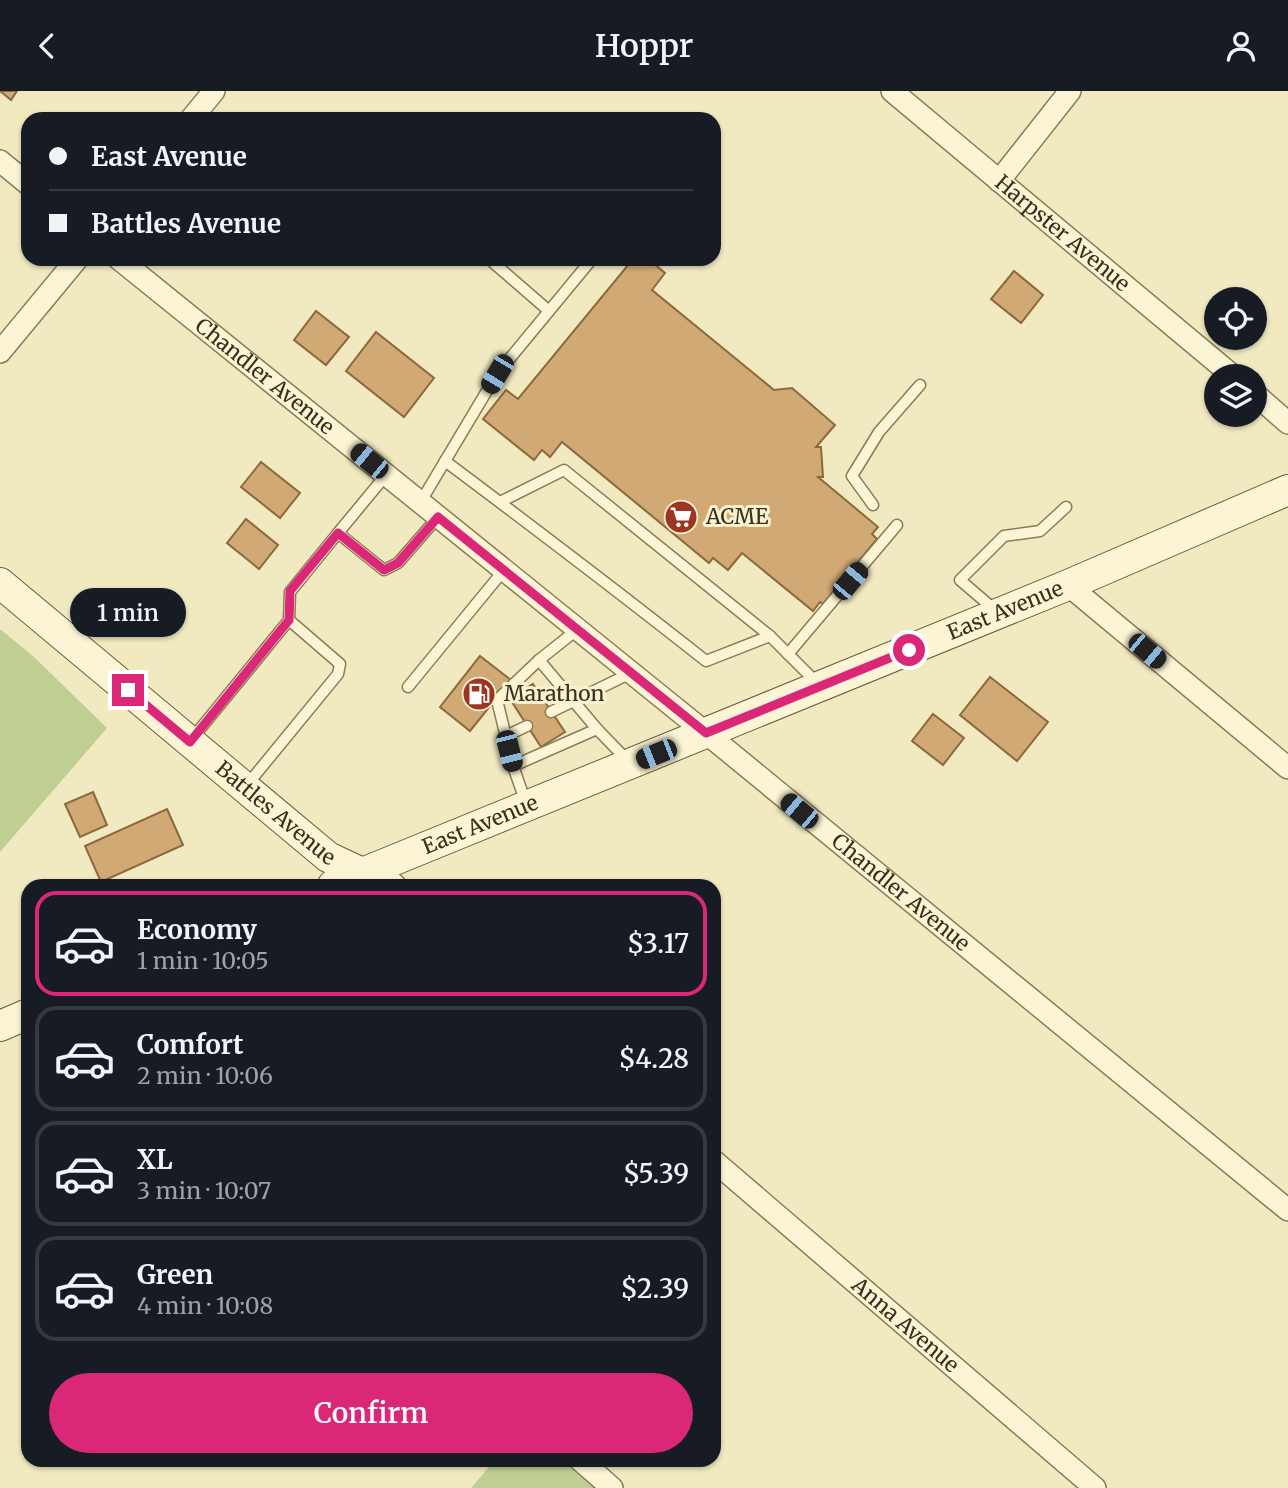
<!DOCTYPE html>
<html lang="en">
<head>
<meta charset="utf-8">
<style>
  body { margin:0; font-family:Merriweather,serif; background:#20242c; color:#f1f3f6; height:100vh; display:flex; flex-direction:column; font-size:26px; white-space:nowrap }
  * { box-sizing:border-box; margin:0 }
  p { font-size:23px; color:#9ea1a6 }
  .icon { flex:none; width:38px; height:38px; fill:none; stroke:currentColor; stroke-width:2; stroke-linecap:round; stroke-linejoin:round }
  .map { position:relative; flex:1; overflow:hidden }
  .side { position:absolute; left:21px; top:788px; width:700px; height:588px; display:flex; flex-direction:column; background:#171b24; border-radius:21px; box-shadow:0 2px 5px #0004 }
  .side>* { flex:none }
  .guide { position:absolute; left:21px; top:21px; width:700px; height:154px; border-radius:21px; box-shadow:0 2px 5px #0004; display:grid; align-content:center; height:154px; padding:0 28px; background:#171b24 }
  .fabs { position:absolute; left:1204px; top:196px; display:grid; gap:14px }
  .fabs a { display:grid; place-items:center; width:63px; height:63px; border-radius:50%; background:#171b24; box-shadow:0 2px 5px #0004; font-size:35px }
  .end { position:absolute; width:32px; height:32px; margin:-16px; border:9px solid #db2777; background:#fff; box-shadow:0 0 0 4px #fff }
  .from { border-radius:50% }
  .bubble { position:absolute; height:49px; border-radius:24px; background:#171b24; box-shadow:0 2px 5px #0004; font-size:23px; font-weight:600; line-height:49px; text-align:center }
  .car { position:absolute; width:21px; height:42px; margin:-21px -10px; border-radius:9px; box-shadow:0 0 5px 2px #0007; background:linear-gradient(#222 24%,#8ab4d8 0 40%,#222 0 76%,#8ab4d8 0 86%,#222 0) }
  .guide b { display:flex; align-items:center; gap:24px; height:66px; font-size:26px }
  .guide b+b { border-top:2px solid #363941 }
  .guide i { width:18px; height:18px; background:#f1f3f6 }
  ul { padding:12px 0 0; list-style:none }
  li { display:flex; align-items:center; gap:21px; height:105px; margin:0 14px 10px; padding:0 14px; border:4px solid #363941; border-radius:21px }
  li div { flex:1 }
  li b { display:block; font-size:26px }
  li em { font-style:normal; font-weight:600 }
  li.current { border-color:#db2777 }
  li>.icon { width:63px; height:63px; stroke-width:1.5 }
  .primary-button { display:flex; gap:14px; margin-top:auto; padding:14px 28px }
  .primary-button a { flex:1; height:80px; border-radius:42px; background:#db2777; color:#fff; font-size:28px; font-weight:600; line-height:80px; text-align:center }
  header { display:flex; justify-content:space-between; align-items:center; height:91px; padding:0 28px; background:#171b24; font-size:32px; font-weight:600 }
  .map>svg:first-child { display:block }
</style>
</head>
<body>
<header><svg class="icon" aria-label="back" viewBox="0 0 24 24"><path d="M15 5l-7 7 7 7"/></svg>Hoppr<svg class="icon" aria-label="person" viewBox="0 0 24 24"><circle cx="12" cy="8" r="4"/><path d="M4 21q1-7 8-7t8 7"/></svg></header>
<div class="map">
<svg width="1288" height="1397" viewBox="0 0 1288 1397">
  <rect width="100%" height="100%" fill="#f1eac1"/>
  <g fill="#bfcf94">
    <path d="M0,538L34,566L107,637L0,761Z"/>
    <path d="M496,1368L565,1369L599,1397H471Z"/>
  </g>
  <g fill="#d1a974" stroke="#8c683b" stroke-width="2">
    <path d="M0,0H17L11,9Z"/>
    <path d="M633,168H648L665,182L652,199L774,299L792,297L835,334L816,356H821L823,386H818L878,436L872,443L877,448L823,513L820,511L813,520L742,462L728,479L713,467L709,472L562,351L550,366L542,359L534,369L483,328L506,299L518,308Z"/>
    <path d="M1014,180L1043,204L1021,232L991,208Z"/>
    <path d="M316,220L349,246L326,274L294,249Z"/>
    <path d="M376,241L434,287L404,326L346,280Z"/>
    <path d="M261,371L300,402L280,427L241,396Z"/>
    <path d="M246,428L278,454L259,478L227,452Z"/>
    <path d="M480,565L511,589L470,640L440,616Z"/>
    <path d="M990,586L1048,631L1017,670L960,624Z"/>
    <path d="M533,593L565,641L541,656L510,608Z"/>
    <path d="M933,623L964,647L943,674L912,650Z"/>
    <path d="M93,701L107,734L80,746L65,713Z"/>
    <path d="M167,718L183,754L101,791L85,755Z"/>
  </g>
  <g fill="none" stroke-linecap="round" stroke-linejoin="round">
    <defs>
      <g id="lane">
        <path d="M489,168L549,220"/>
        <path d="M445,370C533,436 620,502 706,570L770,545L564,379L500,411"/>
        <path d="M386,384L338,442L384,479L398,472L438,426"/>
        <path d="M420,412L497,283L592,168"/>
        <path d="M873,414L852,385L879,341L920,294"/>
        <path d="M995,519L960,489L1004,445L1040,440L1066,416"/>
        <path d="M770,545L818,593"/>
        <path d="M788,563L897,434"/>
        <path d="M539,569L578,538"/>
        <path d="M408,596L504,479"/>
        <path d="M551,621L631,582"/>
        <path d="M506,645L527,635"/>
        <path d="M191,649L289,529L290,501L338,442"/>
        <path d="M513,675L497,609L539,569L597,638"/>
        <path d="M247,694L338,583L340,573L289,529"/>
        <path d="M526,712L513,675L597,638L629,671"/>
      </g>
      <g id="street">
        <path id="s1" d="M892,0L1233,285"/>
        <path d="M191,28L214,0"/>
        <path d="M0,70L28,93"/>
        <path d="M999,90L1070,0"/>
        <path id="s2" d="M119,168L706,642L1288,1119"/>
        <path d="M0,261L77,168"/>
        <path d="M1255,303L1288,332"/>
        <path d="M1068,494L1288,677"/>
        <path d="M362,782L390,790L395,794"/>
        <path id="s3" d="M714,1070L1095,1397"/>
        <path d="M579,1368L612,1397"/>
      </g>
      <g id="secondary">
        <path id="s4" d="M0,492L328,766L362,782"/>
        <path id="s5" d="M333,794L1068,494L1288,399"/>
        <path d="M0,935L28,923"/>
      </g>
    </defs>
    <use href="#lane" stroke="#8b7b57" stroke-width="13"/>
    <use href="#street" stroke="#8b7b57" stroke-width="24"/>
    <use href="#secondary" stroke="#6d5b3a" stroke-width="32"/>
    <use href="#lane" stroke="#fbf5d5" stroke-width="10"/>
    <use href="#street" stroke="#fbf5d5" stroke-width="21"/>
    <use href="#secondary" stroke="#fbf5d5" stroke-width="30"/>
  </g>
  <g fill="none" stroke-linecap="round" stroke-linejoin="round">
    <path stroke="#db2777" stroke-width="9" d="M128,599L190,651L289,529L290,500L338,442L384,479L398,472L438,426L706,642L909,559"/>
  </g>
  <defs>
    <symbol id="supermarket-disc" viewBox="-11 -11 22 22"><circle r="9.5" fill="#9e3523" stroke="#f8f2d1"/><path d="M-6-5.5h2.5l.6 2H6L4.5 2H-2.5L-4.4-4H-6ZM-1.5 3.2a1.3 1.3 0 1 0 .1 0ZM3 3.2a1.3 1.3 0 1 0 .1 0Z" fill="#fff"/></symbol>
    <symbol id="fuel-disc" viewBox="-11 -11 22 22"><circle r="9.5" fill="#9e3523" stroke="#f8f2d1"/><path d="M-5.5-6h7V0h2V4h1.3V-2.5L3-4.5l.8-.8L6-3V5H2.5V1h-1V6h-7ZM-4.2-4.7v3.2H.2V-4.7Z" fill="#fff"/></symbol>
  </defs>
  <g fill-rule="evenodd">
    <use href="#supermarket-disc" x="662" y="407" width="38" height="38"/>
    <use href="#fuel-disc" x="460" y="584" width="38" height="38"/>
  </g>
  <g text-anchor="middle" stroke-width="6" stroke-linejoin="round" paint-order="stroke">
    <g font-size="21" fill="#3a2f1c" stroke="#f8f2d1">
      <text dy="7" stroke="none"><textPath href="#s1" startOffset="222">Harpster Avenue</textPath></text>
      <text dy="7" stroke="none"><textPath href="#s2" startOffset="187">Chandler Avenue</textPath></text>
      <text dy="7" stroke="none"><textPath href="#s5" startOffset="726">East Avenue</textPath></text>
      <text dy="7" stroke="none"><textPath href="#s4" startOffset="359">Battles Avenue</textPath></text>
      <text dy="7" stroke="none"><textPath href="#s5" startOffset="159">East Avenue</textPath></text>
      <text dy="7" stroke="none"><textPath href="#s2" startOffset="1006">Chandler Avenue</textPath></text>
      <text dy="7" stroke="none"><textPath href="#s3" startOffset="252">Anna Avenue</textPath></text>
    </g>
    <g font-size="21" fill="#3a2f1c" stroke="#f8f2d1" text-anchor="start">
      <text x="706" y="433">ACME</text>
      <text x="504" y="610">Marathon</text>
    </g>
  </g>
</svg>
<div class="fabs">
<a><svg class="icon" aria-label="locate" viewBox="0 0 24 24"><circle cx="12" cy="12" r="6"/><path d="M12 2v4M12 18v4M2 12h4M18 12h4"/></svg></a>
<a><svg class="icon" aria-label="layers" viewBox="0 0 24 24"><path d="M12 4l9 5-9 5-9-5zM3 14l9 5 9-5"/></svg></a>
</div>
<i class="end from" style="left:909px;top:559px"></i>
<i class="end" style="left:128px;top:599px"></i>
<div class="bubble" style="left:70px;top:497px;width:116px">1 min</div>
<i class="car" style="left:497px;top:283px;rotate:211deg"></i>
<i class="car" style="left:369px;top:370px;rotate:309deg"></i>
<i class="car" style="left:850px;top:490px;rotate:40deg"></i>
<i class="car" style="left:1147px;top:560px;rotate:130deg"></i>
<i class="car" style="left:509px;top:660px;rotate:166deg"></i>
<i class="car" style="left:656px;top:663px;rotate:248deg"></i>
<i class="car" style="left:799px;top:720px;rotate:310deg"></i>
<div class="guide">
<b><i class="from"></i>East Avenue</b>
<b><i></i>Battles Avenue</b>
</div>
<section class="side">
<ul>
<li class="current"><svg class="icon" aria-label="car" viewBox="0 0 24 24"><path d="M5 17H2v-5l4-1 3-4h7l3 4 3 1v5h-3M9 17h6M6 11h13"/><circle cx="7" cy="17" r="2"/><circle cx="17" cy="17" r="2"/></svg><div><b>Economy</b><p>1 min · 10:05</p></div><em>$3.17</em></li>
<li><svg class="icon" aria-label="car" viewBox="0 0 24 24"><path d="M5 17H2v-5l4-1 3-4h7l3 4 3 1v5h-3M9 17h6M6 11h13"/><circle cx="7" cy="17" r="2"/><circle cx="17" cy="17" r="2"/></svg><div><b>Comfort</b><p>2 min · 10:06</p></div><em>$4.28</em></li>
<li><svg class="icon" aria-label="car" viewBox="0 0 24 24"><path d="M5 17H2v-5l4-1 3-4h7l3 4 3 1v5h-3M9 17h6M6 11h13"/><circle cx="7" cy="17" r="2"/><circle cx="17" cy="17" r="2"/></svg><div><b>XL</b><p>3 min · 10:07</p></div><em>$5.39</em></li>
<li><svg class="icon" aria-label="car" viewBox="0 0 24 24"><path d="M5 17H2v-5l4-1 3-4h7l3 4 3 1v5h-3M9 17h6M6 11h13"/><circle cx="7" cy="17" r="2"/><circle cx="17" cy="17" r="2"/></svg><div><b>Green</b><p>4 min · 10:08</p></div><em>$2.39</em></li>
</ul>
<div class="primary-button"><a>Confirm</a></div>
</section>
</div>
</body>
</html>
